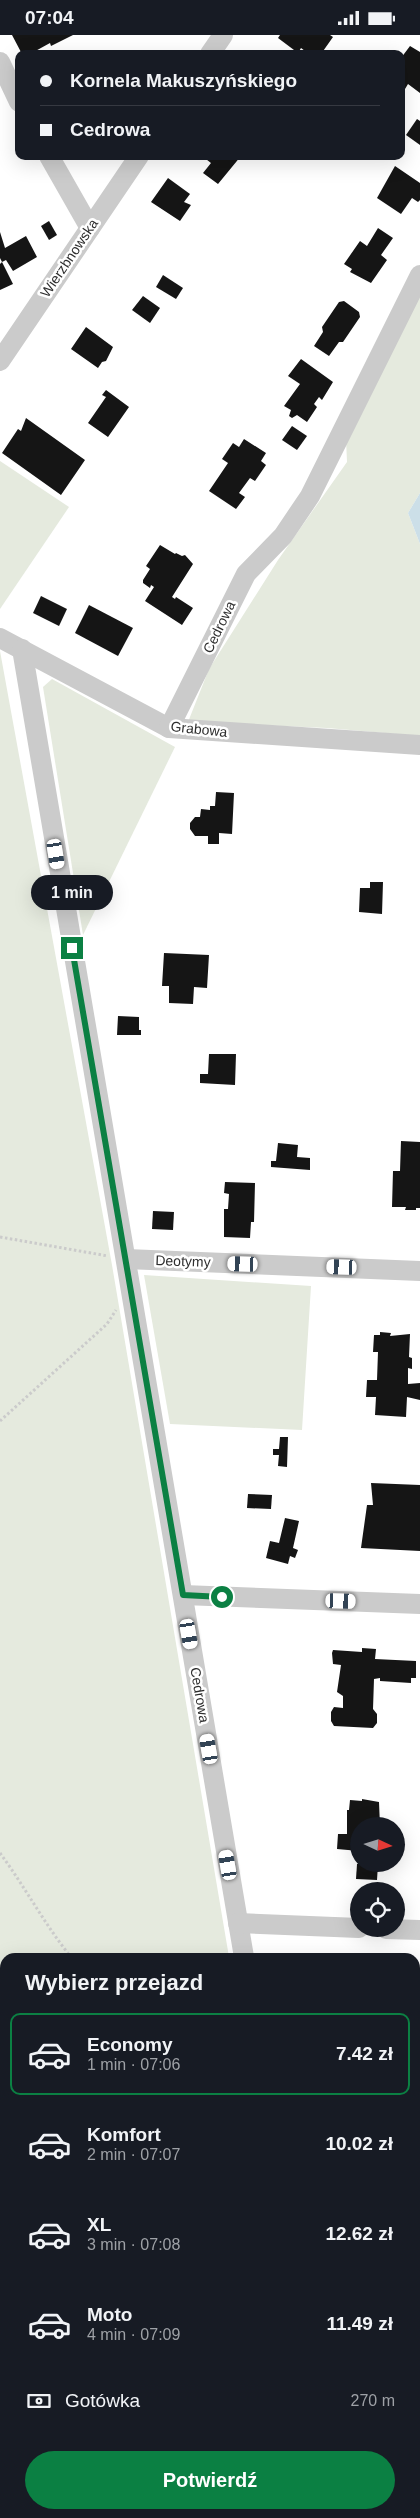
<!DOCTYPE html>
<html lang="pl">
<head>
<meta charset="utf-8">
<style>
  body { margin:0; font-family:Helvetica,sans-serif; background:#242831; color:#f1f3f6; height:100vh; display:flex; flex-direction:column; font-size:19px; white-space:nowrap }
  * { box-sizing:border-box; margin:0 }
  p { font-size:16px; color:#9ea1a6 }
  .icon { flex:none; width:28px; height:28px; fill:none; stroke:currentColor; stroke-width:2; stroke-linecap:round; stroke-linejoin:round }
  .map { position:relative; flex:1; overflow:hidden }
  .sheet { position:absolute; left:0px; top:1918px; width:420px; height:566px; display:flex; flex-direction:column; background:#171b24; border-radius:15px 15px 0 0; box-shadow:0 5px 20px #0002 }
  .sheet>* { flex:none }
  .banner { position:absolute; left:15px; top:15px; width:390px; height:110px; border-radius:10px; box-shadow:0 5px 20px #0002; display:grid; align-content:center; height:110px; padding:0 25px; background:#171b24 }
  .needle { width:32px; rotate:94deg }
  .fabs { position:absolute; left:350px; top:1782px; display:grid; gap:10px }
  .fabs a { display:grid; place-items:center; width:55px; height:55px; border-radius:50%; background:#171b24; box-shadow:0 5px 20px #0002; font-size:25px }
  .end { position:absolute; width:22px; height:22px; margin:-11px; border:6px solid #0b8043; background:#fff; box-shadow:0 0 0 2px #fff }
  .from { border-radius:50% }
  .bubble { position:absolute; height:35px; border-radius:18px; background:#171b24; box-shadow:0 5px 20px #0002; font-size:16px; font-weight:600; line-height:35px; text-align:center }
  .car { position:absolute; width:15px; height:30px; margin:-15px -8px; border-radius:6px; box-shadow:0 0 4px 1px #0007; background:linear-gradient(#fff 24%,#345 0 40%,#fff 0 76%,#345 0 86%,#fff 0) }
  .banner b { display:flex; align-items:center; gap:18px; height:48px; font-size:19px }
  .banner b+b { border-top:1px solid #363941 }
  .banner i { width:12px; height:12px; background:#f1f3f6 }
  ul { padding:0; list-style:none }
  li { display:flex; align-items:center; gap:15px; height:82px; margin:0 10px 8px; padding:0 15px; border:2px solid transparent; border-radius:10px }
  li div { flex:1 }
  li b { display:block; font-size:19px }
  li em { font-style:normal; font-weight:600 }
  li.current { border-color:#0b8043 }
  li>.icon { width:45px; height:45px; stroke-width:1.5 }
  h2 { padding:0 25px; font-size:22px; line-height:60px }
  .pay { display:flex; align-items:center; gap:12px; height:55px; padding:0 25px; font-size:19px }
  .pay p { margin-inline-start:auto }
  .primary-button { display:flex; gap:10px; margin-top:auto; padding:10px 25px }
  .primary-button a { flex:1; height:58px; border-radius:30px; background:#0b8043; color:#fff; font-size:20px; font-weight:600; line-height:58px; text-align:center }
  .status { display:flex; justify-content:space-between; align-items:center; height:35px; padding:0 25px; background:#171b24; direction:ltr }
  .status svg { height:14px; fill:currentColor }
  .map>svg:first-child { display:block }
</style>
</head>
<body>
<div class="status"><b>07:04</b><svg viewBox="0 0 49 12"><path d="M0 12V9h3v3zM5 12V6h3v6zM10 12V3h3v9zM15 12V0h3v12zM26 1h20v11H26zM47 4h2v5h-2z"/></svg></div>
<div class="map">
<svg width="420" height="2483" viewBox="0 0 420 2483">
  <rect width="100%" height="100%" fill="#fff"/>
  <g fill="#e5eade">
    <path d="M420,256V458L408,478L420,509V701L327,693L188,687L209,634L278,525L347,427L346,404Z"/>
    <path d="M0,426L69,472L0,574Z"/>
    <path d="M0,616L112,1230L229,1922H5V2365L0,2366Z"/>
    <path d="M52,644L175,712L83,900L43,652Z"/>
    <path d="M144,1240L311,1251L302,1395L170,1389Z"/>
  </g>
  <path fill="#ccdfe8" d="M420,458V509L408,478Z"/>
  <g fill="#151515">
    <path d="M12,0H73L51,11L50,8L30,19H22Z"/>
    <path d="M280,0H330L333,2L321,19H309L301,13L298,18L278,3Z"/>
    <path d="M410,11L420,17V58L408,49L405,54L401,51V23Z"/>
    <path d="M417,84L420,86V110L406,100Z"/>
    <path d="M202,121H241L218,149L203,138L211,128Z"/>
    <path d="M395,131L420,148V165L418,167L412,163L401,179L377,163Z"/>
    <path d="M168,143L190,159L184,167L191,170L180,186L151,167Z"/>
    <path d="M49,186L57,200L49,205L41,191Z"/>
    <path d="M378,193L393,203L381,220L387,225L371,248L350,237L352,234L344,229L360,206L367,211Z"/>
    <path d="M0,197L5,213L26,201L37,222L13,236L6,225L2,227L13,249L0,255V229L2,227L0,223Z"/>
    <path d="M163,240L183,253L176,264L156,252Z"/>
    <path d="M143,261L160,273L150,288L132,275Z"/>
    <path d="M344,266L359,277L360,282L343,307H339L329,321L314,311L323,297L322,292L339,267Z"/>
    <path d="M86,292L113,312L106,326L102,327L98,333L71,314Z"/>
    <path d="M301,324L333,347L322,365L319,362L314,369L317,372L307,387L297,380L292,383L289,381L291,375L284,371L300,349L288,341Z"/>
    <path d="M106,355L129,372L108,402L88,388L106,362L102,360Z"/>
    <path d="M26,383L85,425L61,460L2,418L18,394L21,396Z"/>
    <path d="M292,391L307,401L297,415L282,405Z"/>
    <path d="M244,404L266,418L261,426L266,430L255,446L250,443L239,458L245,462L236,474L209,456L228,428L222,424L233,408L239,412Z"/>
    <path d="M160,510L175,519L176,518L182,521L185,520L193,529L172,562L175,564L176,562L193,573L182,590L145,566L154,552L151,550L150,553L143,548V545L150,534L146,531Z"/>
    <path d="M41,561L67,574L59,591L33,578Z"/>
    <path d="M89,570L133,593L118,621L75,598Z"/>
    <path d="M216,757L234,758L232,799L219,798V809H208V801H195L190,794V788L195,782H200L201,774L210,775V771H215Z"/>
    <path d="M370,847H383L382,879L359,877L360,853H370Z"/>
    <path d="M164,918L209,920L207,953L194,952L193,969L169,968V951H162Z"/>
    <path d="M118,981L139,982V995H141V1000H117Z"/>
    <path d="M209,1019H236L235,1050L200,1048V1039H208Z"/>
    <path d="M401,1106L420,1107V1173H416V1175H405L406,1172H392L393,1136H400Z"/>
    <path d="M278,1108L298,1110L297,1122L310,1123V1135L271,1132V1126H276Z"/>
    <path d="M225,1147L255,1148L254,1187H251L250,1203L224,1202V1174H228L229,1159L224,1158Z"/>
    <path d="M153,1176L174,1177L173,1195L152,1194Z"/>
    <path d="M380,1297L391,1298L390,1301L410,1299L409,1322L412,1323V1334L408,1333V1349L420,1348V1365L407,1362L406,1382L375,1380L376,1362H366L367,1345H377L378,1317H373L374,1300H380Z"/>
    <path d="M280,1402H288L287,1432L278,1431L279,1420H273V1414H279Z"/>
    <path d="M371,1448L420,1450V1516L361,1513L367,1470H373Z"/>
    <path d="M248,1459L272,1460L271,1474L247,1473Z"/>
    <path d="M285,1483L299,1486L293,1513L298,1515L295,1523L290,1521L288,1529L266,1523L270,1506L279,1508Z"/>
    <path d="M362,1613L376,1614L375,1624L416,1626V1643H411V1648L380,1646V1643L374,1644L373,1674L377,1679V1688L373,1693L334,1691L331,1686V1677L334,1672L343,1673V1661L337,1657L341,1630L333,1629L332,1618L333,1615L362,1617Z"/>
    <path d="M362,1764L379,1767L380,1791H359V1816L337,1814L338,1799H347V1775H349L350,1765L362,1766Z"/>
    <path d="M357,1829H378L377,1845L356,1844Z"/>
    <rect x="415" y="1937" width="5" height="13"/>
    <rect x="415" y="2419" width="5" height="33"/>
    <path d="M35,2479H53L58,2480L57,2483H34Z"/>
    <path d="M161,2479H177L176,2483H160Z"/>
    <path d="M275,2479H291L290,2483H279L274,2482Z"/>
  </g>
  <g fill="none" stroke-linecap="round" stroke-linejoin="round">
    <g stroke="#cbcbcb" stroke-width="3" stroke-dasharray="2.5 2.5" stroke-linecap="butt">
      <path d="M0,1202L108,1221"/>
      <path d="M0,1386L107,1289L116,1275"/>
      <path d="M0,1818C25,1852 45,1890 71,1922"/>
    </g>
    <g stroke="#cbcbcb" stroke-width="20">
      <path d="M210,19L223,0"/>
      <path d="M0,27L19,67"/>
      <path d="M49,121L90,193"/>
      <path d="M0,326L139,121"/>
      <path d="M0,603L169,693L420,710"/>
      <path d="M22,614L244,1922"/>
      <path d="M169,693L246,539L283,501L310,461L420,240"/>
      <path d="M126,1224L420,1236"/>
      <path d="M183,1560L420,1569"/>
      <path d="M238,1888L359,1893"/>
      <path d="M386,1894L420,1895"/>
      <path d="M415,2352H420"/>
      <path d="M0,2388L5,2387"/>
      <path d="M334,2479V2483"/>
      <path d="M4,2483L6,2479"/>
      <path d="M124,2483L125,2479"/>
    </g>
  </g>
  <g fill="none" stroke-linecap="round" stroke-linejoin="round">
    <path stroke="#0b8043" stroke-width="6" d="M72,913L183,1560L222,1562"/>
  </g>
  <g text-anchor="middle" stroke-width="5" stroke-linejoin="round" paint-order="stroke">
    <g font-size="14" fill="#2e2e2e" stroke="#fff">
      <text transform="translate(69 223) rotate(-56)" y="5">Wierzbnowska</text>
      <text transform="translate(219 592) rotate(-64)" y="5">Cedrowa</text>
      <text transform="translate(199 694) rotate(6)" y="5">Grabowa</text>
      <text transform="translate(183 1226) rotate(2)" y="5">Deotymy</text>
      <text transform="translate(200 1660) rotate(80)" y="5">Cedrowa</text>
    </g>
  </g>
</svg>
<div class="fabs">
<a><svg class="needle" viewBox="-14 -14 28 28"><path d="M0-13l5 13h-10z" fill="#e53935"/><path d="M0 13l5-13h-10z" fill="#9ea1a6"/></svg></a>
<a><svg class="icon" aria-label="locate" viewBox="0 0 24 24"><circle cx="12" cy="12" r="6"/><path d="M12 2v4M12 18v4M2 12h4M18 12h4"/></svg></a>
</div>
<i class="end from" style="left:222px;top:1562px"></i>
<i class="end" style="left:72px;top:913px"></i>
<div class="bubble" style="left:31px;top:840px;width:82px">1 min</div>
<i class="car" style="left:56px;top:819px;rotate:171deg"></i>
<i class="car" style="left:243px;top:1229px;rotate:272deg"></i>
<i class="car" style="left:342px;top:1232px;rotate:272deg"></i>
<i class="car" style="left:341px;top:1566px;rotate:92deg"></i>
<i class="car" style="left:189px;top:1599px;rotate:170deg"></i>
<i class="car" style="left:209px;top:1714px;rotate:350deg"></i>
<i class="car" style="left:228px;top:1830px;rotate:350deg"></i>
<div class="banner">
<b><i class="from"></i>Kornela Makuszyńskiego</b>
<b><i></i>Cedrowa</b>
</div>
<section class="sheet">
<h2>Wybierz przejazd</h2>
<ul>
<li class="current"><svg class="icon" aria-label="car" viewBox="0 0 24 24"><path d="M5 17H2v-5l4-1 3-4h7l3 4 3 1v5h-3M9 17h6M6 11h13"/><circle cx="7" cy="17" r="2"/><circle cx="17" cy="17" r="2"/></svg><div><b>Economy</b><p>1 min · 07:06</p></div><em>7.42 zł</em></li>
<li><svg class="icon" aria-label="car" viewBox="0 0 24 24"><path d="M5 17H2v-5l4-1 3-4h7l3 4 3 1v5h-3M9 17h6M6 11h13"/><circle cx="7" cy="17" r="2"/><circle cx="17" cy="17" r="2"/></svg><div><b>Komfort</b><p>2 min · 07:07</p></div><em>10.02 zł</em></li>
<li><svg class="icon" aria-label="car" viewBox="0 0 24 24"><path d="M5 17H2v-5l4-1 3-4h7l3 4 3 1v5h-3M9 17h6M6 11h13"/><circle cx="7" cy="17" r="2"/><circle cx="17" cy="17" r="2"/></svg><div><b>XL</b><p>3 min · 07:08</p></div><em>12.62 zł</em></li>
<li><svg class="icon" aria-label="car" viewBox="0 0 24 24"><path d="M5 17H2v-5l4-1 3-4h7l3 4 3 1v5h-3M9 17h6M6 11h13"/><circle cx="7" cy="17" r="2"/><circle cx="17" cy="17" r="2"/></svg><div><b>Moto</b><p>4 min · 07:09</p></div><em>11.49 zł</em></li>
</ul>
<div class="pay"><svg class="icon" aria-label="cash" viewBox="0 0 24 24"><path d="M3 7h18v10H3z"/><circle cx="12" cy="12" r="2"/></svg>Gotówka<p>270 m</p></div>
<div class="primary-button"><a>Potwierdź</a></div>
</section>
</div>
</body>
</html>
